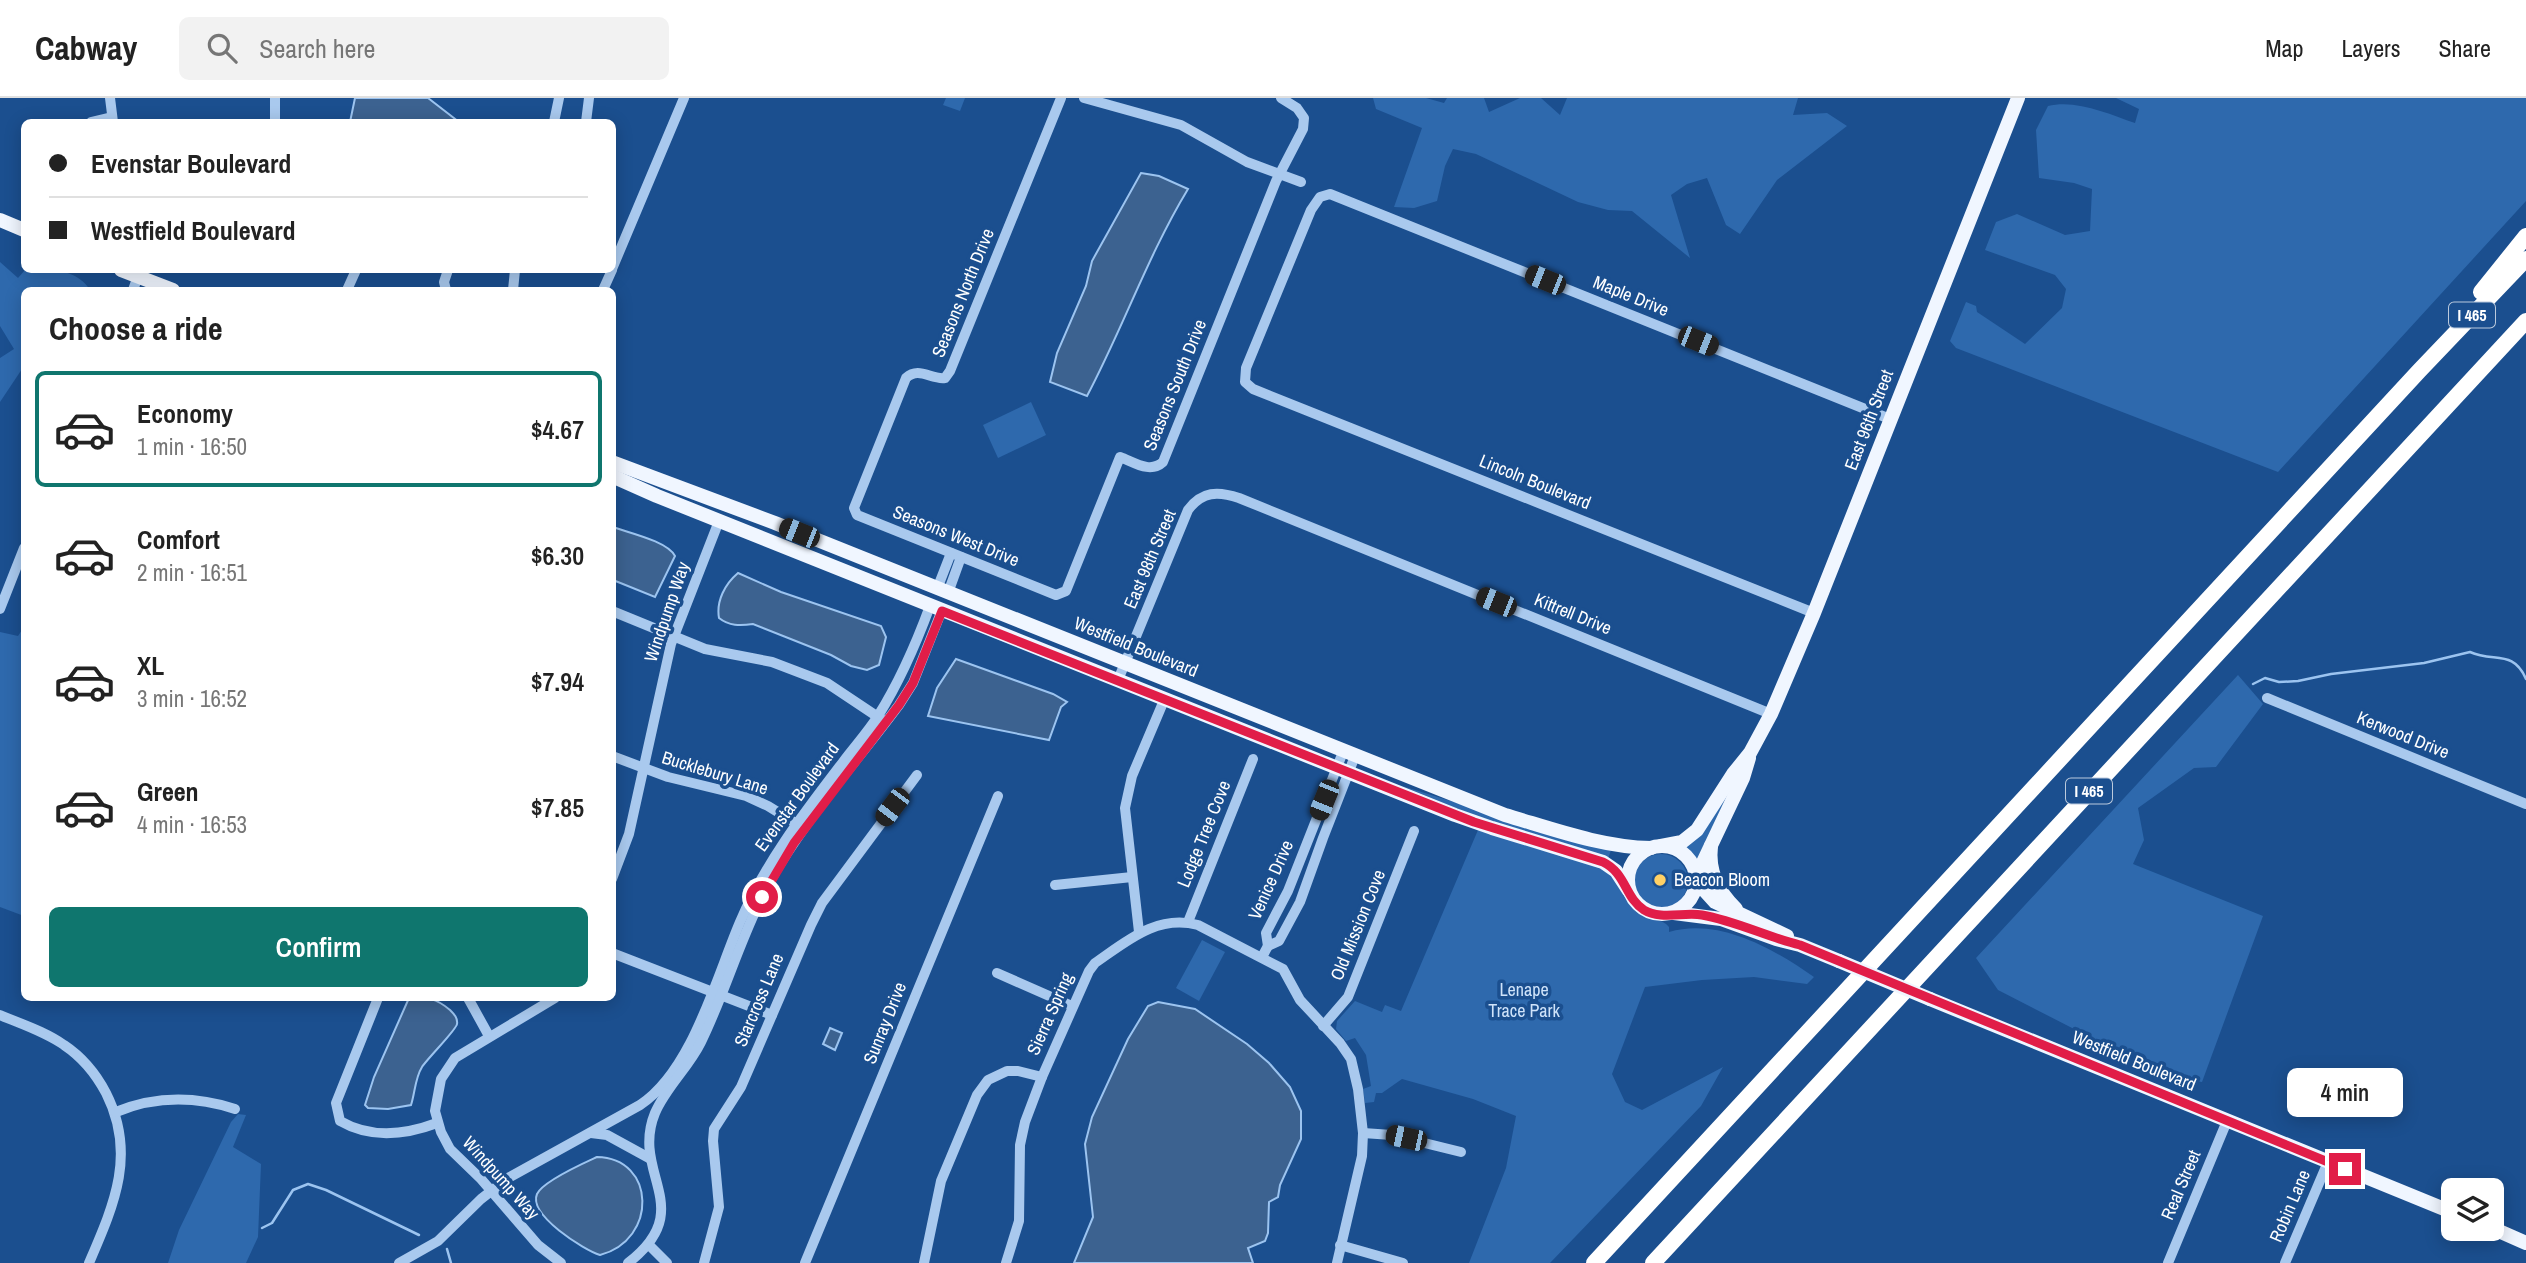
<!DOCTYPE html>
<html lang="en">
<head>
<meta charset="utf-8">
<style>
  body { margin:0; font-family:"Archivo Narrow",sans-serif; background:#f2f2f2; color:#222; height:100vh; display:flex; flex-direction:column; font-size:26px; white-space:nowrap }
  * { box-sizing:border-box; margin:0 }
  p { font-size:23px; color:#767676 }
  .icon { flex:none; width:38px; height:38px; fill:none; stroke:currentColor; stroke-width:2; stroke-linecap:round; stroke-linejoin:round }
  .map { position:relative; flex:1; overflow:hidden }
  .details { position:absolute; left:21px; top:189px; width:595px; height:714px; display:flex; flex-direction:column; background:#fff; border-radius:10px; box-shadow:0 4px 18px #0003 }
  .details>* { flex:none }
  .banner { position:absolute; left:21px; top:21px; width:595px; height:154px; border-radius:10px; box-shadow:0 4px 18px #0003; display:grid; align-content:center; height:154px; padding:0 28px; background:#fff }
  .controls { position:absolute; left:2441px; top:1080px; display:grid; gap:14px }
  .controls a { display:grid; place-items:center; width:63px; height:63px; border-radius:10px; background:#fff; box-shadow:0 4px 18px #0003; font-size:35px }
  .end { position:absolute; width:32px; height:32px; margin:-16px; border:9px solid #e11d48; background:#fff; box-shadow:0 0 0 4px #fff }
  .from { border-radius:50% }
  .bubble { position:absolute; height:49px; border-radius:10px; background:#fff; box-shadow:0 4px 18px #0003; font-size:23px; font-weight:600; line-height:49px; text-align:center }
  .car { position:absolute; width:21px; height:42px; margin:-21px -10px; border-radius:9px; box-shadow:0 0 5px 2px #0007; background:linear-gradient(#222 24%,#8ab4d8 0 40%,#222 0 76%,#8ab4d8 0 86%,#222 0) }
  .banner b { display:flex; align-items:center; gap:24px; height:66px; font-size:26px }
  .banner b+b { border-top:2px solid #e0e0e0 }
  .banner i { width:18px; height:18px; background:#222 }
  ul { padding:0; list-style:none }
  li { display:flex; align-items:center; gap:21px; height:116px; margin:0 14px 10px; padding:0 14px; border:4px solid transparent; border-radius:10px }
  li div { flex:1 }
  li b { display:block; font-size:26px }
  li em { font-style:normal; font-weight:600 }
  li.current { border-color:#0f766e }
  li>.icon { width:63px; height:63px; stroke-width:1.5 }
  h2 { padding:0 28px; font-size:32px; line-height:84px }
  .action { display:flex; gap:14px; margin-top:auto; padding:14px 28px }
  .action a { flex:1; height:80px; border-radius:10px; background:#0f766e; color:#fff; font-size:28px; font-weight:600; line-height:80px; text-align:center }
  header { display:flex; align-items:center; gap:42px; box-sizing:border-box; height:98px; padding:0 35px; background:#fff; border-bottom:2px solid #e0e0e0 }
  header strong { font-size:33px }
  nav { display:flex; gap:38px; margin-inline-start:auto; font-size:24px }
  .search { width:490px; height:63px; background:#f2f2f2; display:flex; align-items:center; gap:18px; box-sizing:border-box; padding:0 24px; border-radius:10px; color:#767676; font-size:26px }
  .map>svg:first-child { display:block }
</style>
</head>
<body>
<header>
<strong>Cabway</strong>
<div class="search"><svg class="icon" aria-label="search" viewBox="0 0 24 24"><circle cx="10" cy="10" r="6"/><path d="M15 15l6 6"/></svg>Search here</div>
<nav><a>Map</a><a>Layers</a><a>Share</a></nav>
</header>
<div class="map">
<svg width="2526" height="1165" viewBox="0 0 2526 1165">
  <rect width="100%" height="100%" fill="#1b4f8f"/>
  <g fill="#2e69ad">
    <path d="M946,0H965L960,13L943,7Z"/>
    <path d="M1373,0H1426L1444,5L1447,0H1484L1489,14L1520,0H1541L1560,17L1567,0H1798L1793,17L1827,15L1847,28L1777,82L1740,136L1726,127L1707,80L1687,86L1671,97L1690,160L1632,113L1608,112L1578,104L1476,56L1453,51L1445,68L1437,103L1414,110L1394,109L1422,30L1376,11Z"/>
    <path d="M2116,0H2526V103L2278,374L1956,250L1950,243L1966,204L1976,208L1977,214L2025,246L2062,210L2066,191L2055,177L1985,152L1996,124L2017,116L2065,137L2090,133L2092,91L2074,85L2039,80L2036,32L2048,8C2076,1 2109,16 2135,25L2139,11Z"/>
    <path d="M0,164L18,180L25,172C49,171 76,170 90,192H24V268L0,304V260L14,251L0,228Z"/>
    <path d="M1031,304L1046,337L998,360L983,327Z"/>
    <path d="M24,529V818L0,809V534L18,538Z"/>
    <path d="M2238,577L2263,606L2216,669L2194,670L2138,710L2144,742L2133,766L2263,818L2202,984L2175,980L2152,971L1998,892L1976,860Z"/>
    <path d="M1736,679L1697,761H1695L1684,750Z"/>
    <path d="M1402,688L1611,752L1608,761L1510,732Z"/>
    <path d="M1478,732L1611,773C1619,788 1625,806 1639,815C1649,822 1662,820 1669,829V834C1719,819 1774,851 1814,879L1807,886L1754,879L1702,882L1645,889L1612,976L1625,1004L1642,1012L1723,969L1701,1008L1550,1165H1469L1506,1070L1516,1018L1473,1001L1402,981L1382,995H1376L1374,1004L1365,1005L1363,991L1371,988L1366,957L1355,940L1346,943L1336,931L1337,923L1355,903L1382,914L1385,907L1401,913Z"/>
    <circle cx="1661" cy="783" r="27"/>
    <path d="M1202,842L1225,854L1199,903L1176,890Z"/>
    <path d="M238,1016L246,1017L233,1049L261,1066L258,1139L246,1165H168L179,1132L231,1024Z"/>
  </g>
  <g fill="#3c6290" stroke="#9cc4f0" stroke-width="2">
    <path d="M355,0H428L459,24H350Z"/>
    <path d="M1141,75L1159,78L1188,91C1148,157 1123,230 1087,298L1050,284L1057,255L1086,188L1092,163Z"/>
    <path d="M613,429C629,435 667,443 675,458L655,499L613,482Z"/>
    <path d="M738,475L781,494L881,528L886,539L879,567L867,572L851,568L831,557L753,526C740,528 729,528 719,520C716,503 725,486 738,475Z"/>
    <path d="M956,561L1053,596L1067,604L1061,609L1049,642L928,618L937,590Z"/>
    <path d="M409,900C427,899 436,900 450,912C454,916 458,920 457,926C457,931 427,961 422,969C415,980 415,995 411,1007L388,1011L368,1010L365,1007L374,979Z"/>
    <path d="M1158,904L1195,911L1247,946L1269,965L1290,989L1301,1013V1041L1280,1087L1278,1099L1269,1104L1268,1135L1265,1143L1248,1150L1253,1165H1074L1093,1119L1085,1046L1092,1019L1128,941L1148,908Z"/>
    <path d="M830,930L842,935L835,952L823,946Z"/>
    <path d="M597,1059C656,1060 658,1142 600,1157C584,1152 528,1117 537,1096C543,1083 584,1065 597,1059Z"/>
  </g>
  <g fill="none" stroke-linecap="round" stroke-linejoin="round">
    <g stroke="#9cc4f0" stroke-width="2.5">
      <path d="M2253,586L2265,580L2279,584L2298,583L2331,576L2424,565L2470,554C2494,565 2513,551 2526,581"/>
      <path d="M262,1130L272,1125L293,1092L308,1086L326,1092L419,1137"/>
      <path d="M447,1151L451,1165"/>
    </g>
    <g stroke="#a9c9ee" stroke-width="10">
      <path d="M110,0L113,24"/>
      <path d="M1061,0L950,273L945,280C931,282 919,268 906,280L854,410L857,417L1056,497L1066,493L1120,359C1134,364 1150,376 1163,364L1276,83L1303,31L1304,20L1297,10L1281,0"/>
      <path d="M1084,0L1181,27L1247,64L1301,84"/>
      <path d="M91,24L112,19"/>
      <path d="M275,24V0"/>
      <path d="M554,24L559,0"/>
      <path d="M586,24L589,0"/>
      <path d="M612,171L684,0"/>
      <path d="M133,192L138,178"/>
      <path d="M347,192L356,172"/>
      <path d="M446,192L444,184L448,172"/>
      <path d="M513,192L515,172"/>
      <path d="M603,192L612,172"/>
      <path d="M937,491L951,455"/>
      <path d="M948,495L961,459"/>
      <path d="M0,511L24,450"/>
      <path d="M612,513L705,551L772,564L827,585L884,623"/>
      <path d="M1814,515L1253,291L1245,284L1246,270L1311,112L1320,99L1330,96L1890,321"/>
      <path d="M1118,582L1188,412C1202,393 1218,393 1239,400L1771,616"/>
      <path d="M2267,600L2526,706"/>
      <path d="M612,658L668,679L746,698L768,708L802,729"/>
      <path d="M612,781L629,736L671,546L719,423"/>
      <path d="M1055,787L1132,779"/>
      <path d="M1188,824L1253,661"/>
      <path d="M1139,834L1125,710L1132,678L1165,600"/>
      <path d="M1268,848L1266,835L1288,793L1343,654"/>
      <path d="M612,855L772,917"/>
      <path d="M1262,859L1268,848L1279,843L1300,804L1323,740L1355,658"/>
      <path d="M997,875L1072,908"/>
      <path d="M378,900L336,1005L340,1023C371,1041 405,1037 437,1025"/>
      <path d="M468,900L489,938"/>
      <path d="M555,900L455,960L441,981L435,1013L441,1034L450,1051L481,1081L538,1147L561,1165"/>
      <path d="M0,917C21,926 44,933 64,947C82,959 96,976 106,995C137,1056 114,1107 89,1165"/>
      <path d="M1323,928L1348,899L1414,733"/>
      <path d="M116,1014C155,998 195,998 235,1011"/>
      <path d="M591,1035L607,1037L649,1060"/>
      <path d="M1363,1035L1392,1037L1461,1054"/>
      <path d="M649,1147L667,1165"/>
      <path d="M1340,1147L1403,1165"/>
      <path d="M399,1165L438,1143L481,1101L508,1080L640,1007C692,973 716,880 740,824C765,765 804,715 843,664C854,649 868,634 878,618C900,583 916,546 930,508"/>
      <path d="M628,1165C699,1110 630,1076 655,1015C666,989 689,969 701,944C726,893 741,837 768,787C804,722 855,666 899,607L913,585L942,512"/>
      <path d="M704,1165L719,1109L713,1043L714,1031L741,989L811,827L822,805L917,677"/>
      <path d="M805,1165L998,698"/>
      <path d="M924,1165L941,1083L977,997L988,982L1007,973H1018L1042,979"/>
      <path d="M1006,1165L1019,1123L1020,1047L1025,1024L1042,979L1089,873L1095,865C1127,843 1157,816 1198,827L1283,871L1300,902L1340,945L1351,961L1358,991L1363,1035L1362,1058L1337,1165"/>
      <path d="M2168,1165L2227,1023"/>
      <path d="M2285,1165L2328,1064"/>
    </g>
    <g stroke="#f0f6ff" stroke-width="14">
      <path d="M0,122L24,132"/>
      <path d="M121,172L173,192"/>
      <path d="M612,364L775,425L1505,717C1553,731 1601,749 1651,750"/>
      <path d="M612,378L657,398L1455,717L1492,730L1603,764L1616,773L1629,793"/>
      <circle cx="1662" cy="782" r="34"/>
      <path d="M1661,748L1682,744L1697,732L1733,676L1750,655L1771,616L1814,515L2018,0"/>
      <path d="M1711,748C1708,774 1718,793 1736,811"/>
      <path d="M1696,779L1743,680L1749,660"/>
      <path d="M1696,783L1715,804L1787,838"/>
      <path d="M1674,815L1721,821L1776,841L1800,847L1839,863"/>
      <path d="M1930,901L2454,1115"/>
      <path d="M2492,1130L2526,1145"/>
    </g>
    <g stroke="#fff" stroke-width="16">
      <path d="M2481,194L2526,138"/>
      <path d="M1594,1165L2419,273L2526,161"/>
      <path d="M1653,1165L2526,223"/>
    </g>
    <path stroke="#f0f6ff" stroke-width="14" d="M1839,863L1930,901"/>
  </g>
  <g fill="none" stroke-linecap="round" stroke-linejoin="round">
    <path stroke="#e11d48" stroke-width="9" d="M762,799L794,745L899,607L913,585L942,513L1474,724L1603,764C1626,775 1625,800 1644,812C1660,822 1684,814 1702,817C1736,823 1767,839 1800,847L2345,1071"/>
  </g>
  <circle fill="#ffd166" stroke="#1b4f8f" stroke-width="2.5" cx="1660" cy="782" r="7"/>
  <g text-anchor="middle" stroke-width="7" stroke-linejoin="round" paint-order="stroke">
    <g fill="#1b4f8f" stroke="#bbcadd" stroke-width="2">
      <rect x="2449" y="204.5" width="46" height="25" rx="5"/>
      <rect x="2066" y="680.5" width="46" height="25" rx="5"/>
    </g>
    <g font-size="16" font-weight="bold" fill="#fff">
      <text x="2472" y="223">I 465</text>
      <text x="2089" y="699">I 465</text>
    </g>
    <g font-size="18" fill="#fff" stroke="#1b4f8f">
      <text transform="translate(963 195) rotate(-68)" y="6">Seasons North Drive</text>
      <text transform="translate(1631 198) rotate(22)" y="6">Maple Drive</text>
      <text transform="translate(1175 287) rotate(-68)" y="6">Seasons South Drive</text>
      <text transform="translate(1869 322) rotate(-69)" y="6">East 96th Street</text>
      <text transform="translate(1535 384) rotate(22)" y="6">Lincoln Boulevard</text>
      <text transform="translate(956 438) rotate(22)" y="6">Seasons West Drive</text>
      <text transform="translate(1150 461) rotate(-67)" y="6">East 98th Street</text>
      <text transform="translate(667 514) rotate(-71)" y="6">Windpump Way</text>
      <text transform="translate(1573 516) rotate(22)" y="6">Kittrell Drive</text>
      <text transform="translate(1136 549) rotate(22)" y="6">Westfield Boulevard</text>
      <text transform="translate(2403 637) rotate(22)" y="6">Kerwood Drive</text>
      <text transform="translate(715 675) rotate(17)" y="6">Bucklebury Lane</text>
      <text transform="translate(797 699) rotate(-54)" y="6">Evenstar Boulevard</text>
      <text transform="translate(1204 736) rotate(-68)" y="6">Lodge Tree Cove</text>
      <text transform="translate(1271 782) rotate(-66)" y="6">Venice Drive</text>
      <text transform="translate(1358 827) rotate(-68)" y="6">Old Mission Cove</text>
      <text transform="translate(759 902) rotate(-67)" y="6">Starcross Lane</text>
      <text transform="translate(1050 916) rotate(-66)" y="6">Sierra Spring</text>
      <text transform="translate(885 925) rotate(-68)" y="6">Sunray Drive</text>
      <text transform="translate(2134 963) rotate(22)" y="6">Westfield Boulevard</text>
      <text transform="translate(501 1080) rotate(48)" y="6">Windpump Way</text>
      <text transform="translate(2181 1087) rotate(-67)" y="6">Real Street</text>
      <text transform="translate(2290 1108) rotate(-67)" y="6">Robin Lane</text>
    </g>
    <g font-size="18" fill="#fff" stroke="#1b4f8f" text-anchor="start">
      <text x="1674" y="788">Beacon Bloom</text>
    </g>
    <g font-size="18" fill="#cfe3fa" stroke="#1b4f8f">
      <text x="1524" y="898">Lenape<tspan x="1524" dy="21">Trace Park</tspan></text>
    </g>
  </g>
</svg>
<div class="controls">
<a><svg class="icon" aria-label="layers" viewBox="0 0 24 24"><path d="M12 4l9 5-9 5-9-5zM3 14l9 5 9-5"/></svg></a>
</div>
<i class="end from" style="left:762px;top:799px"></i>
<i class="end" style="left:2345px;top:1071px"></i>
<div class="bubble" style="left:2287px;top:970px;width:116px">4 min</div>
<i class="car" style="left:1545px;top:182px;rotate:292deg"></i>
<i class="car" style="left:1698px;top:243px;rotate:112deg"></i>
<i class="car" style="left:799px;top:435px;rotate:292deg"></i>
<i class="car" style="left:1496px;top:504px;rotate:292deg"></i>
<i class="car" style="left:1324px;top:702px;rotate:202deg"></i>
<i class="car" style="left:892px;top:709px;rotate:217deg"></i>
<i class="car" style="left:1406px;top:1040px;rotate:282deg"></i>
<div class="banner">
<b><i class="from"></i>Evenstar Boulevard</b>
<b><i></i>Westfield Boulevard</b>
</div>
<section class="details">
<h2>Choose a ride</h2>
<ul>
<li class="current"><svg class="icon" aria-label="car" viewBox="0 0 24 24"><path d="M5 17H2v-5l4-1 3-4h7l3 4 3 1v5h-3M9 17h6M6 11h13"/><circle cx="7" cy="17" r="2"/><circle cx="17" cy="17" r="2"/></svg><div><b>Economy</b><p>1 min · 16:50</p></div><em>$4.67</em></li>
<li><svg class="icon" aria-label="car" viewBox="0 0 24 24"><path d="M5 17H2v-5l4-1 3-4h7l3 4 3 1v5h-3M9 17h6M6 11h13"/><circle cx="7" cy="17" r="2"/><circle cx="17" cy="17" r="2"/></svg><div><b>Comfort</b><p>2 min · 16:51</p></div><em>$6.30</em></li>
<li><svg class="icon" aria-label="car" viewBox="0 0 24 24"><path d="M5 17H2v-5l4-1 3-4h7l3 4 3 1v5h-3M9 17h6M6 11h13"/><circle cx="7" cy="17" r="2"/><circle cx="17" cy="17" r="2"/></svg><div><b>XL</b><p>3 min · 16:52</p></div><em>$7.94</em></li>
<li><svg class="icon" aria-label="car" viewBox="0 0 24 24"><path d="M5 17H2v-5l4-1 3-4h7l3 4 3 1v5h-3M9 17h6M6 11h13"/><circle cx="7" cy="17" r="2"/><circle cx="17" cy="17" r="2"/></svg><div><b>Green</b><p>4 min · 16:53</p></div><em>$7.85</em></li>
</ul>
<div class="action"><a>Confirm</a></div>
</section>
</div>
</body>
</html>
